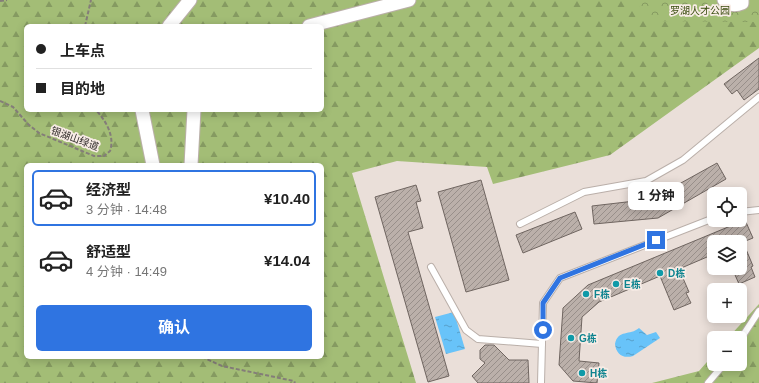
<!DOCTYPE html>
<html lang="zh">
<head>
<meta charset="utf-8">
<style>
  body { margin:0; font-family:Arial,"Noto Sans SC",sans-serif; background:#f2f2f2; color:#222; height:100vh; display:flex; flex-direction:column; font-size:15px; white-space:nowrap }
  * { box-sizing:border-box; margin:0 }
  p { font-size:13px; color:#767676 }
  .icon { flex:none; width:22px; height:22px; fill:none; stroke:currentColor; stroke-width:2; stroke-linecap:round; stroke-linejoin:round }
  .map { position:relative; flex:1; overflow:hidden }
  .panel { position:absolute; left:24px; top:163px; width:300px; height:196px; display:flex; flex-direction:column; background:#fff; border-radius:6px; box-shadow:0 2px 10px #0003 }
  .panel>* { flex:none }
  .banner { position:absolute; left:24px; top:24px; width:300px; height:88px; border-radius:6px; box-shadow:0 2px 10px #0003; display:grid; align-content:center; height:88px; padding:0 12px; background:#fff }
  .fabs { position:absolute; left:707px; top:187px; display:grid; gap:8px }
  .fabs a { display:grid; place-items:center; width:40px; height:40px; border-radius:6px; background:#fff; box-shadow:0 2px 10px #0003; font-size:20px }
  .end { position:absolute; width:18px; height:18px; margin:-9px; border:5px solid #2f74e1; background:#fff; box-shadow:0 0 0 2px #fff }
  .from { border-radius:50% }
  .bubble { position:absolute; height:28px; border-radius:6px; background:#fff; box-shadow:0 2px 10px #0003; font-size:13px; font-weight:700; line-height:28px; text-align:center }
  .banner b { display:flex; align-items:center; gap:14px; height:38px; font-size:15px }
  .banner b+b { border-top:1px solid #e0e0e0 }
  .banner i { width:10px; height:10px; background:#222 }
  ul { padding:7px 0 0; list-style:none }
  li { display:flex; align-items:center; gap:12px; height:56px; margin:0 8px 6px; padding:0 4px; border:2px solid transparent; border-radius:6px }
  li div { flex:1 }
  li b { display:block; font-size:15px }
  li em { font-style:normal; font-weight:700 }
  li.on { border-color:#2f74e1 }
  li>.icon { width:36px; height:36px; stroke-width:1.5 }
  .button { display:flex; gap:8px; margin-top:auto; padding:8px 12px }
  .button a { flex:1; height:46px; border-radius:6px; background:#2f74e1; color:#fff; font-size:16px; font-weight:700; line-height:46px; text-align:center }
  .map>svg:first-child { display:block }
</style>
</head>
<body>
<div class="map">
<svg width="759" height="383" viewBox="0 0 759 383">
  <defs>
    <pattern id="forest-firs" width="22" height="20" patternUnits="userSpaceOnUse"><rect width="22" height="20" fill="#a3bd76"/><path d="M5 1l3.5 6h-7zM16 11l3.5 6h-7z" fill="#859a61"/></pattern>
    <pattern id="park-crowns" width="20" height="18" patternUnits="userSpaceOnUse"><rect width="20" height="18" fill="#a3bd76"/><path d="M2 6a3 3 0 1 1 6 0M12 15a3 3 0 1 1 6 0" fill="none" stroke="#859a61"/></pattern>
    <pattern id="water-ripples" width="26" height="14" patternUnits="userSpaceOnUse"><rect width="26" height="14" fill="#68c3f9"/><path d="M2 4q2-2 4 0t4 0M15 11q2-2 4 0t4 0" fill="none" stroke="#569fca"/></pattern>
    <pattern id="building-hatch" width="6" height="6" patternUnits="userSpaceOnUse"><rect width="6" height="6" fill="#bbb0aa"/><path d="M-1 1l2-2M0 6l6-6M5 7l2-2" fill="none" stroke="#988f8a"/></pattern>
  </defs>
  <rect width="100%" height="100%" fill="#eadfd9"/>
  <g fill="url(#forest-firs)" fill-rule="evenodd">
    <path d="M0,0H759V48L610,155L493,184L487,167L397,161L352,173L416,383H0ZM26,26H322V110H26ZM26,165H322V357H26Z"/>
    <path d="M759,304V383H652L699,371L714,354V364H740V338H728Z"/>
  </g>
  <path fill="url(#park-crowns)" d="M635,0H759V22L649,21Z"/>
  <g fill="url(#water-ripples)">
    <path d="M454,312L465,349L446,354L435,317Z"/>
    <path d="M639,328L647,335L656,332L660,338L633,356C623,359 616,354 615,344C618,329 630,336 639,328Z"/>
  </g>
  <g fill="url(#building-hatch)" stroke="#6f6560">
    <path d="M759,58V89L744,100L737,90L732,94L724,84Z"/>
    <path d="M717,163L726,179L658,218L594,224L592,206L652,199Z"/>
    <path d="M481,180L509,280L466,292L438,192Z"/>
    <path d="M416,185L421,201L416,202L423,228L408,232L449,376L428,382L375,197Z"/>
    <path d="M575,212L582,229L523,253L516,235Z"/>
    <path d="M745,220L753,238L743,242L753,266L751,267L755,277L739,284L732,268H740V242H714V254L679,269L689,292L686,293L691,303L674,310L660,276L599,302L582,317L579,361L599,363L597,383L573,381L559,365L563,308L588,285Z"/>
    <path d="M485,345H494L509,360H528L529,383H478L472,376L485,363L480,359V350Z"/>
  </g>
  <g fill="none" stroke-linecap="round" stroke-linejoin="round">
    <defs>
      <g id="lane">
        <path d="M740,212L759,210"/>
        <path d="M520,224L584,192L646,181L683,160L759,97"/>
        <path d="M431,267L466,330L478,339L542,344"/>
        <path d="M740,340L759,311"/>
        <path d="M541,383L543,303L560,278L714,218"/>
        <path d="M708,383L724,364"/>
      </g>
      <g id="street">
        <path d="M724,0C730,6 735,6 742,3V0"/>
        <path d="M169,26L190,0"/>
        <path d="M309,26L409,0"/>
        <path d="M142,110L153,165"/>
        <path d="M191,165L194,110"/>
      </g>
    </defs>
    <use href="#lane" stroke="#baafa9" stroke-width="8"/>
    <use href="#street" stroke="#baafa9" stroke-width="15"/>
    <g stroke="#847d79" stroke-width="2" stroke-dasharray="4 2" stroke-linecap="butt">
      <path d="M0,1L7,0"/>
      <path d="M85,26L91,0"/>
      <path d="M0,101L13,107L28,124L39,133L94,156H104L110,151C115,136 106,121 96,110"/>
      <path d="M202,357L222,366L294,381L295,383"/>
    </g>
    <use href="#lane" stroke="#fff" stroke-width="6"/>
    <use href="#street" stroke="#fff" stroke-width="13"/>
  </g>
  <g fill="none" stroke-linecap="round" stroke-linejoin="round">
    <path stroke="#2f74e1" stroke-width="5" d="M543,330V303L560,278L656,240"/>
  </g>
  <g fill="#0f9aa8" stroke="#f8ece6" stroke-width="1.5">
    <circle cx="660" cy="273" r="4"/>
    <circle cx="616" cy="284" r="4"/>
    <circle cx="586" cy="294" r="4"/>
    <circle cx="571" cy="338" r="4"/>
    <circle cx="582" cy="373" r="4"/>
  </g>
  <g text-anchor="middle" stroke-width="3.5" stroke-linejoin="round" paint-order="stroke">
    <g font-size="10" fill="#3a4d0f" stroke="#f8ece6">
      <text x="700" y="14">罗湖人才公园</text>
    </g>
    <g font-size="10" fill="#2f2b29" stroke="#f8ece6">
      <text transform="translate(75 138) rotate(20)" y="4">银湖山绿道</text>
    </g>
    <g font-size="10" font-weight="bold" fill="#0d838f" stroke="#f8ece6" text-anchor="start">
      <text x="668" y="277">D栋</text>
      <text x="624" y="288">E栋</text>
      <text x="594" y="298">F栋</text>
      <text x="579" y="342">G栋</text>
      <text x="590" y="377">H栋</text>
    </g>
  </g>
</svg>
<div class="fabs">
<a><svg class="icon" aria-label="locate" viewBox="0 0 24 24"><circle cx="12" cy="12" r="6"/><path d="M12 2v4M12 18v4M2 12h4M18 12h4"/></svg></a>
<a><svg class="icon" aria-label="layers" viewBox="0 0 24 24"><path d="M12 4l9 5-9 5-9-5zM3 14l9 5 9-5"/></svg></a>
<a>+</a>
<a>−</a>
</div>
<i class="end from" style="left:543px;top:330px"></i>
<i class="end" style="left:656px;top:240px"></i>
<div class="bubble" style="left:628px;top:182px;width:56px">1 分钟</div>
<div class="banner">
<b><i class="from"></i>上车点</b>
<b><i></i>目的地</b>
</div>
<section class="panel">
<ul>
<li class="on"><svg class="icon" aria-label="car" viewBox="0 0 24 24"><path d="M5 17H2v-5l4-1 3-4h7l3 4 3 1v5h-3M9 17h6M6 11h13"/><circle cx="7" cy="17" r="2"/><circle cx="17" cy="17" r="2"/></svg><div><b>经济型</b><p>3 分钟 · 14:48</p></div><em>¥10.40</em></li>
<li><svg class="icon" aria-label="car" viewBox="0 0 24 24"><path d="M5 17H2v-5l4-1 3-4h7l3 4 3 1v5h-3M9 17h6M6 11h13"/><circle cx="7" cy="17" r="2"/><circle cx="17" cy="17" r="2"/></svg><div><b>舒适型</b><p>4 分钟 · 14:49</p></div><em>¥14.04</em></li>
</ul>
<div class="button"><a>确认</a></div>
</section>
</div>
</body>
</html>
